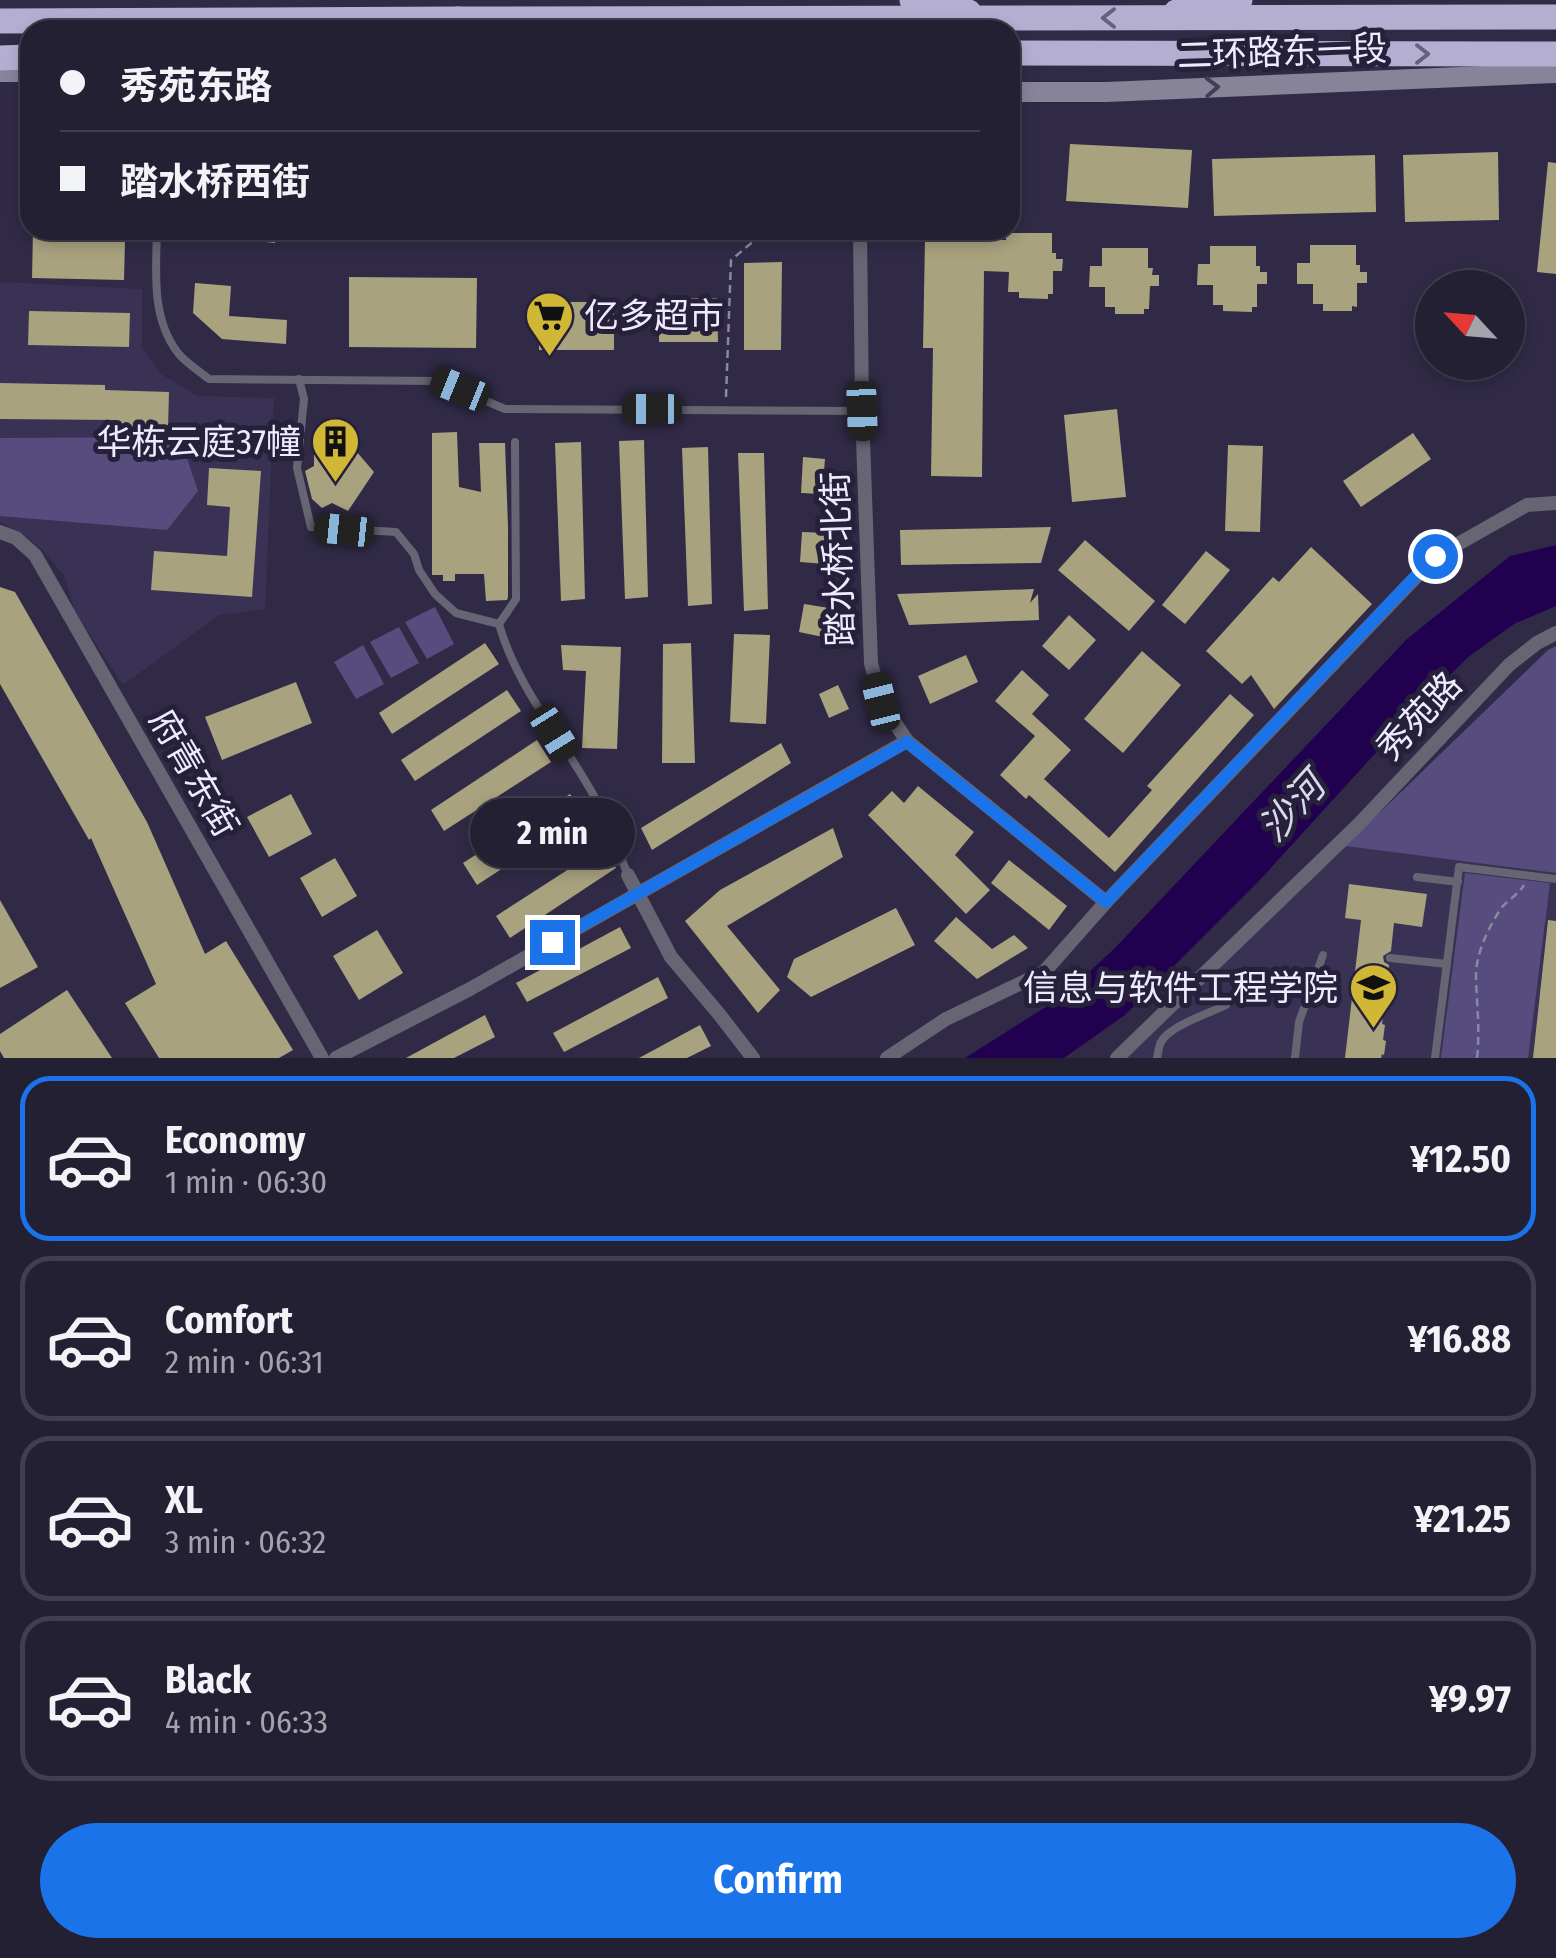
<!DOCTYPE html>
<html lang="en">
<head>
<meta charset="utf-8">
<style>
  body { margin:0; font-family:"Fira Sans Condensed","Noto Sans SC",sans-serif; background:#2c283c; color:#f1f3f6; height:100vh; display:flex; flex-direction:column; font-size:38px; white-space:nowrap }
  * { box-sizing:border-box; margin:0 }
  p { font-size:32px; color:#a3a3ac }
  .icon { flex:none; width:55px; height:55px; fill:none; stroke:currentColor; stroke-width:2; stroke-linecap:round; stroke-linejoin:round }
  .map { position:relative; height:1058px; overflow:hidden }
  .side { display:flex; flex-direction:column; background:#242034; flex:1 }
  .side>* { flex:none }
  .top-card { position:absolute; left:20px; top:20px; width:1000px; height:220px; border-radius:30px; box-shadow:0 5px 15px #0003,0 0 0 2px #413e4f; display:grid; align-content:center; height:220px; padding:0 40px; background:#242034 }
  .needle { width:65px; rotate:296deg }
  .buttons { position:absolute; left:1415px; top:270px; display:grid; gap:20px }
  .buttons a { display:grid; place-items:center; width:110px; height:110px; border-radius:50%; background:#242034; box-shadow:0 5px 15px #0003,0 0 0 2px #413e4f; font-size:50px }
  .end { position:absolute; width:45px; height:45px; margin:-22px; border:12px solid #1a73e8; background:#fff; box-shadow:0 0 0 5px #fff }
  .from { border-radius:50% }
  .bubble { position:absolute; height:70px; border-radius:35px; background:#242034; box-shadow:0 5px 15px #0003,0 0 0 2px #413e4f; font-size:32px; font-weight:700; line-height:70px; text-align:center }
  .car { position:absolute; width:30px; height:60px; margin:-30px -15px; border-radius:12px; box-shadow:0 0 8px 2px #0007; background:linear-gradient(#222 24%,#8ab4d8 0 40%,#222 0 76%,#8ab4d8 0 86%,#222 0) }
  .top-card b { display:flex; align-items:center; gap:35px; height:95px; font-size:38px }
  .top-card b+b { border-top:2px solid #413e4f }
  .top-card i { width:25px; height:25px; background:#f1f3f6 }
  ul { padding:18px 0 0; list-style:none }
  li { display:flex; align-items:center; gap:30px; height:165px; margin:0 20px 15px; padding:0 20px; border:5px solid #413e4f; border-radius:30px }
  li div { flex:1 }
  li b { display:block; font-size:38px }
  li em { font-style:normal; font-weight:700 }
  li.current { border-color:#1a73e8 }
  li>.icon { width:90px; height:90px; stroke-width:1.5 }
  .primary-button { display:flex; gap:20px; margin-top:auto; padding:20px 40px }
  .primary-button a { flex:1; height:115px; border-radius:60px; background:#1a73e8; color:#fff; font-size:40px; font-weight:700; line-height:115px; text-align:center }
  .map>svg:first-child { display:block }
</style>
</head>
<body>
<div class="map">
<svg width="1556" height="1058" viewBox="0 0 1556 1058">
  <rect width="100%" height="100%" fill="#302a46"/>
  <g fill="#393254">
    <path d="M0,282L142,289V348L161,374L197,396L274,398L265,609L219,615L123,685L75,612L65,577L44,551L25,535L0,522Z"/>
    <path d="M1345,846L1556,873V1058H1126Z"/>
  </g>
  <g fill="#574c7e">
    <path d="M180,437L198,491L167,530L0,516V438Z"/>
    <path d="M435,607L454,644L427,659L405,622Z"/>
    <path d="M399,627L419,663L391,678L370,642Z"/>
    <path d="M363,645L384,684L356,699L334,662Z"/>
    <path d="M1556,646V873L1345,846L1548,650Z"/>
    <path d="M1465,873L1550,883L1528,1058H1441Z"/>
  </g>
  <path fill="#220050" d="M1556,545V606L1514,624L1467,658L1403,723L1258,882L1125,1015L1064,1058H965L1063,996L1115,948L1407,639L1510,556Z"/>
  <g fill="#a9a27f">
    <path d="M1070,144L1192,150L1188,208L1066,201Z"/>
    <path d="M1498,152L1499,220L1405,222L1403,155Z"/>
    <path d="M1375,155L1376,212L1214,216L1212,159Z"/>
    <path d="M1548,162L1556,163V274L1537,272Z"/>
    <path d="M33,230H129V241H125L124,280L32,278Z"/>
    <path d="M227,230H276L275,243L226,238Z"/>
    <path d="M1006,233H1052V253H1056V259H1063L1062,271H1053V294H1048V299L1019,298V292H1008L1009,272L984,271L982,477L931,476L933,348H923L925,239L1006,240Z"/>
    <path d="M1310,245H1356V265H1360V272H1367V283H1357V307L1352,306V311H1323V304H1313V284H1297V263H1310Z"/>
    <path d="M1210,246H1256V266H1260V272H1267V284H1257V307H1252V312L1223,311V305H1213V285H1197L1198,264H1210Z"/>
    <path d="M1102,248H1148V268H1153L1152,275H1159V286H1150L1149,309H1144V314H1115V307H1105V287H1089L1090,266H1102Z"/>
    <path d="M782,262L781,350H744V263Z"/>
    <path d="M349,277L477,278L476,348L349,347Z"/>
    <path d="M195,283L231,286L229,316L287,320L286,344L222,339L193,313Z"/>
    <path d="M659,298H717L718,342H659Z"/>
    <rect x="539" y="302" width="75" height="48"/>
    <path d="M29,311L130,313L129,347L28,345Z"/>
    <path d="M0,383L105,385V390L169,392L168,429L117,428V420L0,419Z"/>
    <path d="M1117,409L1126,497L1072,502L1064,415Z"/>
    <path d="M457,432L459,487L481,492L479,443H505L508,527V597L507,600L486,601L484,574H455V581H443V575H432V433Z"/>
    <path d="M1413,433L1431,459L1361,507L1343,481Z"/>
    <path d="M355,439L356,451L374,472L348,511L332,503L322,508L312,499L305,471L314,466V441Z"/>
    <path d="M644,440L648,597L625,599L619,441Z"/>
    <path d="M581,442L585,599L561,601L555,443Z"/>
    <path d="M1228,445L1263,446L1260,532L1225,531Z"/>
    <path d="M708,447L712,604L688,606L682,448Z"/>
    <path d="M738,453H764L768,609L744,611Z"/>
    <path d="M803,457L825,459L822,494L801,493Z"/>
    <path d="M209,468L261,471L252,597L151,590L154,551L227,556L230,507L207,505Z"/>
    <path d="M1051,527L1041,563L901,565L900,530Z"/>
    <path d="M802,532L828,533L826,564L800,562Z"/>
    <path d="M1085,540L1155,601L1129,631L1058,570Z"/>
    <path d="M1311,547L1372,604L1274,709L1251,675L1242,684L1206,651L1273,577L1279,582Z"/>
    <path d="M1206,551L1230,570L1185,624L1162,605Z"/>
    <path d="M0,587L15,592L147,822L205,954L226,941L293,1050L279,1058H159L125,1003L156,984L91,838L89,840L0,684Z"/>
    <path d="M1034,589L1030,603L1038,594L1039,620L909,625L897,594Z"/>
    <path d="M804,604L829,608L823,637L799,632Z"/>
    <path d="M1069,615L1096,640L1069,670L1042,646Z"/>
    <path d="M734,634L770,635L766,724L730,722Z"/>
    <path d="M485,643L499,664L392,734L379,713Z"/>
    <path d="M691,643L695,763H662L663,644Z"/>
    <path d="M561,645L621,647L617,749L582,748L586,671L563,670Z"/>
    <path d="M1142,651L1181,685L1123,753L1084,719Z"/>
    <path d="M966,655L978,682L930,704L918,676Z"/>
    <path d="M1022,670L1049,695L1032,714L1071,750L1044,779L1109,838L1152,790L1147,786L1230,694L1254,715L1115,872L1029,795L1026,799L1000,775L1035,736L995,701Z"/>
    <path d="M296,682L312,723L222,760L205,717Z"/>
    <path d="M838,685L849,709L829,718L819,694Z"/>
    <path d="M507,690L521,711L415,781L401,760Z"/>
    <path d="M537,740L551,762L444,831L431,810Z"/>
    <path d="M781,743L791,763L652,850L641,828Z"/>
    <path d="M918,786L974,832L955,855L990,890L966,914L868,815L892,791L904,803Z"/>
    <path d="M291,794L312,834L269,857L247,817Z"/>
    <path d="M570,794L584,815L477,885L463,863Z"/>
    <path d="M833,828L843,857L727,926L780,990L758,1013L685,921L720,890Z"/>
    <path d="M603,847L616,868L510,938L496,916Z"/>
    <path d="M335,858L357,896L322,917L300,878Z"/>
    <path d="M1009,860L1067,906L1049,930L991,883Z"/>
    <path d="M1349,884L1427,894L1422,927L1394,923L1391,951L1383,956L1384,962L1389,965L1382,1024L1385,1025L1383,1040L1386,1041L1384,1055L1382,1054L1381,1058H1345L1361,920L1345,918Z"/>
    <path d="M0,900L38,967L0,988Z"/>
    <path d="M896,908L915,945L811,997L787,977L794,959Z"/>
    <path d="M956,917L992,949L1014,935L1028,948L977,979L934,941Z"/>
    <path d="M1548,920L1556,921V1058H1533Z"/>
    <path d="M620,927L631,948L527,1002L516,983Z"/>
    <path d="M377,930L403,973L359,1000L333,956Z"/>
    <path d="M658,977L668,998L564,1052L553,1033Z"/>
    <path d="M67,990L112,1058H4L0,1051V1034Z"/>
    <path d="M485,1015L495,1037L454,1058H406Z"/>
    <path d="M700,1025L711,1046L687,1058H639Z"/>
  </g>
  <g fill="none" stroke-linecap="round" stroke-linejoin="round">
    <g stroke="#8b879e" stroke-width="2.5" stroke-dasharray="8 5" stroke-linecap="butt">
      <path d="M726,397L731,260L767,230"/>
      <path d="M1477,1058C1480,1032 1477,1006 1476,980C1475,956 1486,933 1498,913C1504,901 1517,897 1524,885"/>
    </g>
    <g stroke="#676573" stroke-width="8">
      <path d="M157,230C156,272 151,318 178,353C186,363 199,371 209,379L439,381L505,409L862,411"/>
      <path d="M299,379L304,399L297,468L311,527L396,532L414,554L419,570L435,594L456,613L499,624C517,688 562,738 594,796C608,820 617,849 628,875"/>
      <path d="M499,624L516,599L515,442"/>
      <path d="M1417,877L1458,882"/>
      <path d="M1390,958L1447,964"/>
      <path d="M1157,1058C1158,1054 1159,1045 1161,1042C1169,1026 1210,1013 1226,1005"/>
      <path d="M1295,1058L1299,1022L1323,955"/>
      <path d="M1435,1058L1459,867L1556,879"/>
    </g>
    <g stroke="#676573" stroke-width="14">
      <path d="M860,230L862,411L871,663L881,702L907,741L1106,902"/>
      <path d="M0,532L16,538L35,555L322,1058"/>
      <path d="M628,875L671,957L719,1014L753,1058"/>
      <path d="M336,1058L470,989L907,741"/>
      <path d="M887,1058L946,1019L1044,972L1106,902L1435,557L1527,505L1556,503"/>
      <path d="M1117,1058L1359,824L1509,665L1537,643L1556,633"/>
    </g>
    <g stroke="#878399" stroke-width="20">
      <path d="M0,72H30"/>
      <path d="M1010,92H1106L1556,73"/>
    </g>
    <g stroke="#b4aed1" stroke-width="25">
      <path d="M912,0L969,12"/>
      <path d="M1176,12L1240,0"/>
      <path d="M0,21L458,19"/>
      <path d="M0,58L30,57"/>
    </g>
    <path stroke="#8b879e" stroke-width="2.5" stroke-dasharray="8 5" stroke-linecap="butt" d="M1016,101V71"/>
    <g stroke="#b4aed1" stroke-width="25">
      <path d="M458,19L1556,17"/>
      <path d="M1010,53L1556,54"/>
    </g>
  </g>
  <defs><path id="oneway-chevron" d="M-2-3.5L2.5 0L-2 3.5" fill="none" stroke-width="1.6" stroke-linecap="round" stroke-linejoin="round" transform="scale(2.5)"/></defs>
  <g stroke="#66607e">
    <use href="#oneway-chevron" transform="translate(1109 18) rotate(180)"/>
    <use href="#oneway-chevron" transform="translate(1422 54)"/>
  </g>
  <use stroke="#433e57" href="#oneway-chevron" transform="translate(1212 87) rotate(-2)"/>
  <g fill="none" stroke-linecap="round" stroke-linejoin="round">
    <path stroke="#1a73e8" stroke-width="12" d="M552,942L907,742L1106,902L1435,556"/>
  </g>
  <defs>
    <symbol id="supermarket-pin" viewBox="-11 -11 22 30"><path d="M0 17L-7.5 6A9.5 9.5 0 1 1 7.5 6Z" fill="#d1b736" stroke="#26203b"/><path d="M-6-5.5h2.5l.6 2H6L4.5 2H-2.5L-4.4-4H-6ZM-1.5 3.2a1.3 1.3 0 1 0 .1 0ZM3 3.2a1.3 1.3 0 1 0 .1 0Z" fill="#111"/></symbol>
    <symbol id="building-pin" viewBox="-11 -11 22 30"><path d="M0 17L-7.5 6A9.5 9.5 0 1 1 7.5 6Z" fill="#d1b736" stroke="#26203b"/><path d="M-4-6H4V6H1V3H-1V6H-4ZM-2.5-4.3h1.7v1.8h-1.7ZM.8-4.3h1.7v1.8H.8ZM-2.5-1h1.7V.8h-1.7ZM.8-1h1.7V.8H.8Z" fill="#111"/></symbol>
    <symbol id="university-pin" viewBox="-11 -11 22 30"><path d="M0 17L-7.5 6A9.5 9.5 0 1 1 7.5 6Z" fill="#d1b736" stroke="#26203b"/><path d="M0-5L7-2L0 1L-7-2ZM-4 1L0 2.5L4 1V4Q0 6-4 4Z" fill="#111"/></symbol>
  </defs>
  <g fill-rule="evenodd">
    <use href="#supermarket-pin" x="522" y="288" width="55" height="75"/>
    <use href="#building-pin" x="308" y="414" width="55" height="75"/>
    <use href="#university-pin" x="1346" y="960" width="55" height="75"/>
  </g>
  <g text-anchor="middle" stroke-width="10" stroke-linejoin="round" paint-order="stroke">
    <g font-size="35" fill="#edebfd" stroke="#26203b">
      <text transform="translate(1282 52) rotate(-2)" y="12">二环路东一段</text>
      <text transform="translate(838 559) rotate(-92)" y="12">踏水桥北街</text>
      <text transform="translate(1419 716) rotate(-47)" y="12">秀苑路</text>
      <text transform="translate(194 773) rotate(60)" y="12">府青东街</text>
    </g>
    <g font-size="35" fill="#edebfd" stroke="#26203b" text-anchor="end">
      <text x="584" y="328" text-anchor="start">亿多超市</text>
      <text x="301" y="454">华栋云庭37幢</text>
      <text x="1338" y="1000">信息与软件工程学院</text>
    </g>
    <g font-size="38" font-style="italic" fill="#dbd7ee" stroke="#26203b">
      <text transform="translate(1292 807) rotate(-48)" y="13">沙河</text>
    </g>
  </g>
</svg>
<div class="buttons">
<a><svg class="needle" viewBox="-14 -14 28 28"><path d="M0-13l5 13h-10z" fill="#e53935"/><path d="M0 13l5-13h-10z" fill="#a3a3ac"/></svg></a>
</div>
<i class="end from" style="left:1435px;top:556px"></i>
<i class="end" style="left:552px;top:942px"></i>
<div class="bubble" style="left:470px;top:798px;width:165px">2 min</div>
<i class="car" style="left:460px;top:389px;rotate:292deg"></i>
<i class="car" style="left:652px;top:409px;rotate:270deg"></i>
<i class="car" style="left:862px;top:411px;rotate:178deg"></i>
<i class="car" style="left:344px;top:530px;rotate:276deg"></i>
<i class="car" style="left:881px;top:702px;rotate:346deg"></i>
<i class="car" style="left:554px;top:733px;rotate:148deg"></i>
<div class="top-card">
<b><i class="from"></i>秀苑东路</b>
<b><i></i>踏水桥西街</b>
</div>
</div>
<section class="side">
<ul>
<li class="current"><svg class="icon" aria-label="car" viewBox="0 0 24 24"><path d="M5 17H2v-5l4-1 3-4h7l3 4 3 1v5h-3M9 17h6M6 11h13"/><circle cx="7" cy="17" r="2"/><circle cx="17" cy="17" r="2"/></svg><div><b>Economy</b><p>1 min · 06:30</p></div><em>¥12.50</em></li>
<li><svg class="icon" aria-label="car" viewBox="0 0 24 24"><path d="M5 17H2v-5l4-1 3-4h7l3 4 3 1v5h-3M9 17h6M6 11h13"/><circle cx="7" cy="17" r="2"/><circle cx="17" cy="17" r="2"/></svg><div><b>Comfort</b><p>2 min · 06:31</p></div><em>¥16.88</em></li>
<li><svg class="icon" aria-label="car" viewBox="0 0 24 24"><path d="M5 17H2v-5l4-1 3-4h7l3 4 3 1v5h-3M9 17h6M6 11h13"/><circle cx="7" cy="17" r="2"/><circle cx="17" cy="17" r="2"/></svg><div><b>XL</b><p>3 min · 06:32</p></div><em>¥21.25</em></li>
<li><svg class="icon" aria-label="car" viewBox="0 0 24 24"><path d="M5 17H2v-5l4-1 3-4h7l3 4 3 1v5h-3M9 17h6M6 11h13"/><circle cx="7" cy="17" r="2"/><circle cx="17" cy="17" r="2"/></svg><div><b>Black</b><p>4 min · 06:33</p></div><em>¥9.97</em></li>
</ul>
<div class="primary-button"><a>Confirm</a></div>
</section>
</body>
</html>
